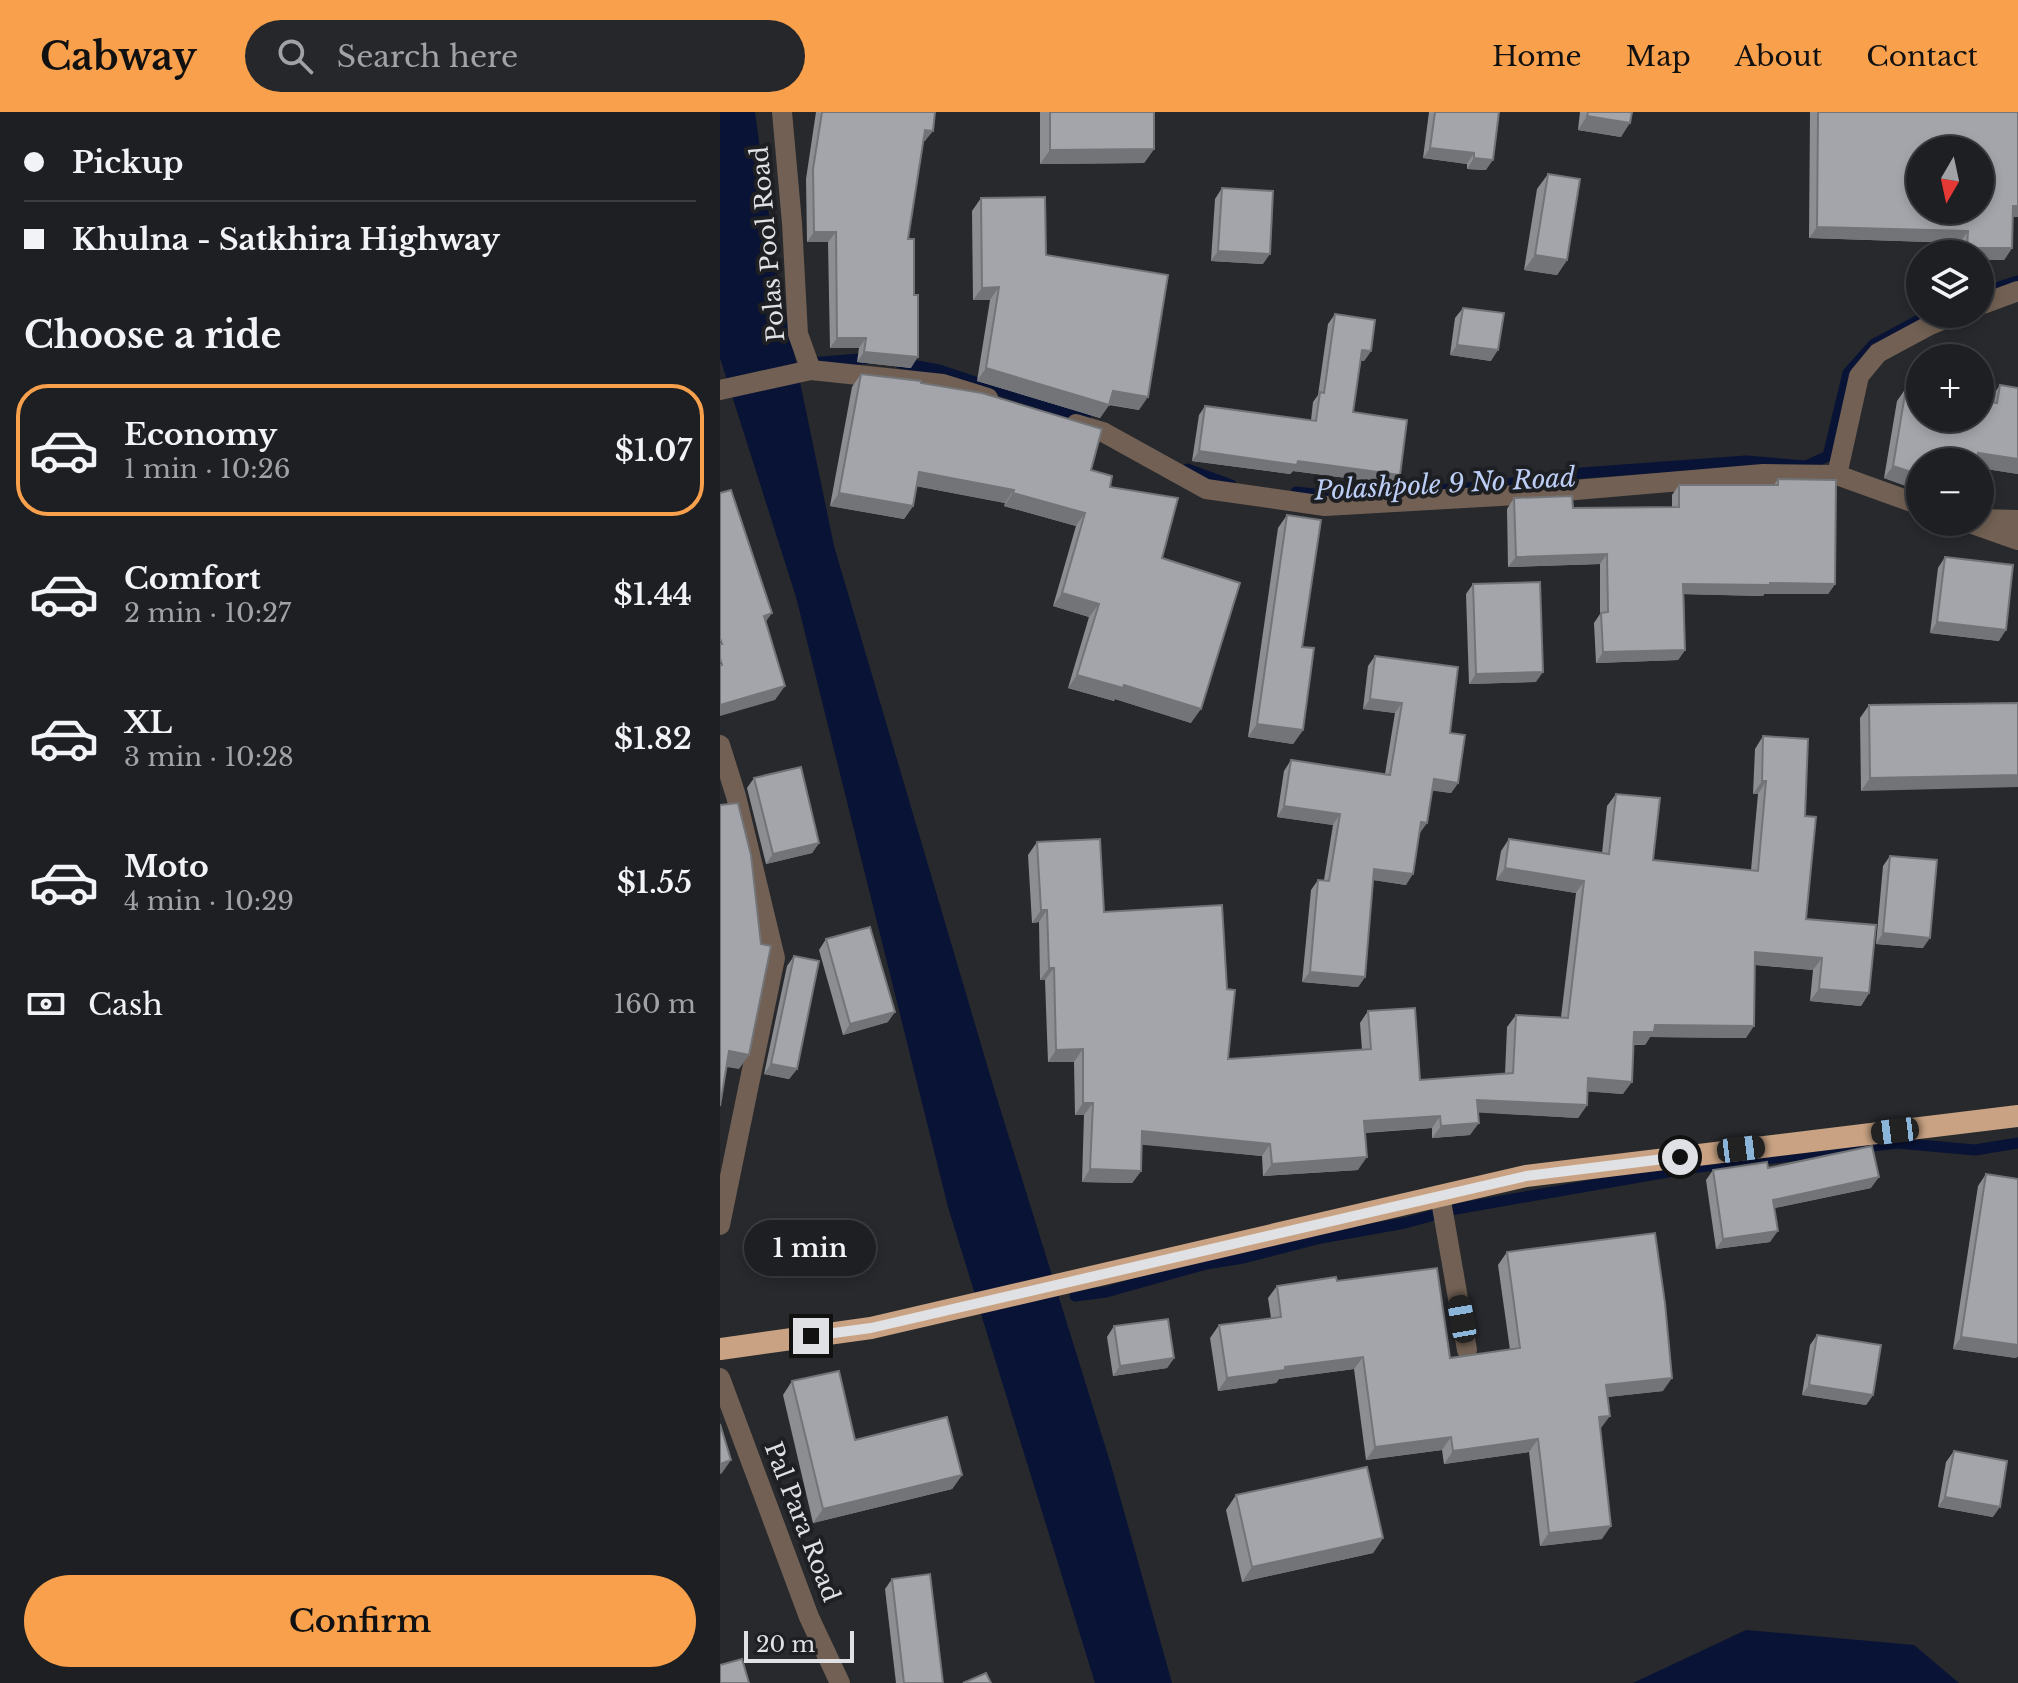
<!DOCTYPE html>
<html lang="en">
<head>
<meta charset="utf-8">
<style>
  body { margin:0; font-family:"Libre Baskerville",serif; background:#25272a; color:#f1f3f6; height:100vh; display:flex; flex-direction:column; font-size:30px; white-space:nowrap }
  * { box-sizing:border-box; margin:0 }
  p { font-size:26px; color:#a0a2a5 }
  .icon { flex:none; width:44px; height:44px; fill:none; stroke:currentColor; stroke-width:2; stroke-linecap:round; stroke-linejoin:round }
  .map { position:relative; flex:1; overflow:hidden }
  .details { display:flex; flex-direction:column; background:#1d1f22; width:720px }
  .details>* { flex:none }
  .guide { display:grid; align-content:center; height:176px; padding:0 24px; background:#1d1f22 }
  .needle { width:52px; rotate:189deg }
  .controls { position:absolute; left:1186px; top:24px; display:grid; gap:16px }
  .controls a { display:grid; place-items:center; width:88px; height:88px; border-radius:50%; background:#1d1f22; box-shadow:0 4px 12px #0003,0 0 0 2px #3b3d40; font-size:40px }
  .scale { position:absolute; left:24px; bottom:20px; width:110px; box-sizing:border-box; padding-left:8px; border:4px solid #e0e1e4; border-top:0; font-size:22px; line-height:28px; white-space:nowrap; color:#e0e1e4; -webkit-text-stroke:6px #1d1f23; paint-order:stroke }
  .end { position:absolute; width:36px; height:36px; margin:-18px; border:10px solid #e0e1e4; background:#111; box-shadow:0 0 0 4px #111 }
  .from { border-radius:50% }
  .bubble { position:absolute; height:56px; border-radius:28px; background:#1d1f22; box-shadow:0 4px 12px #0003,0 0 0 2px #3b3d40; font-size:26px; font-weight:600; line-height:56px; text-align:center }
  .car { position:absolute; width:24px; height:48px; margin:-24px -12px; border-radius:10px; box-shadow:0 0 6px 2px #0007; background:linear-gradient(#222 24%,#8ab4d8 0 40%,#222 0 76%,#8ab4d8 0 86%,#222 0) }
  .guide b { display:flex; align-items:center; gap:28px; height:76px; font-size:30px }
  .guide b+b { border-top:2px solid #3b3d40 }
  .guide i { width:20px; height:20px; background:#f1f3f6 }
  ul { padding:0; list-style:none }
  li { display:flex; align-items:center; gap:24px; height:132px; margin:0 16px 12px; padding:0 8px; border:4px solid transparent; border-radius:32px }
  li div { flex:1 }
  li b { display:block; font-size:30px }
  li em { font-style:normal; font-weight:600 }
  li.current { border-color:#f9a04c }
  li>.icon { width:72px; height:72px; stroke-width:1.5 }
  h2 { padding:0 24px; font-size:36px; line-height:96px }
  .pay { display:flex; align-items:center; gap:20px; height:88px; padding:0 24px; font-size:30px }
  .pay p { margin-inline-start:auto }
  .action { display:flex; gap:16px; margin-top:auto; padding:16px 24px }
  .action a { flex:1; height:92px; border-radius:48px; background:#f9a04c; color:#111; font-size:32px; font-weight:600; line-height:92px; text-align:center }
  header { display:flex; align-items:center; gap:48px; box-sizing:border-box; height:112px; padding:0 40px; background:#f9a04c; color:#111 }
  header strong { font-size:38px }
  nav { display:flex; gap:44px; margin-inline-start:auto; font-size:28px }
  .search { width:560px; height:72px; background:#25272a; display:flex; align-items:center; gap:20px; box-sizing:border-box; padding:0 28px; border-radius:44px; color:#a0a2a5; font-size:30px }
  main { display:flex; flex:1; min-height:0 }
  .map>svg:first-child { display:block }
</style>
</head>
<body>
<header>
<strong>Cabway</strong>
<div class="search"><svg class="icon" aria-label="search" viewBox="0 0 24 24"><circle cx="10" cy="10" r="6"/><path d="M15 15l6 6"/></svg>Search here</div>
<nav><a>Home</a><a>Map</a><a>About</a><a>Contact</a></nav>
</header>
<main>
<section class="details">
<div class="guide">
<b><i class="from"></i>Pickup</b>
<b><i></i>Khulna - Satkhira Highway</b>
</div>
<h2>Choose a ride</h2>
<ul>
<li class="current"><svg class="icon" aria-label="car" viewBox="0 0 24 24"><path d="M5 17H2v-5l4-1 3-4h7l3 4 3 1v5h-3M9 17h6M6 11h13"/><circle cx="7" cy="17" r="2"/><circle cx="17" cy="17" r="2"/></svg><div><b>Economy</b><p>1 min · 10:26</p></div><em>$1.07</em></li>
<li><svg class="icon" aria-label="car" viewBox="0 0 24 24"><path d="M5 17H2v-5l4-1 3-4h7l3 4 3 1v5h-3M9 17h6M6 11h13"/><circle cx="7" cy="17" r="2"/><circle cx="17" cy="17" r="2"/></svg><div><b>Comfort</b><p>2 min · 10:27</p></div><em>$1.44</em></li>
<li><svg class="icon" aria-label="car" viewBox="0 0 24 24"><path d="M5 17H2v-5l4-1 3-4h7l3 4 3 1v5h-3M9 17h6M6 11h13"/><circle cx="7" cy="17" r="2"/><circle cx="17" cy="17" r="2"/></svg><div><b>XL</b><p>3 min · 10:28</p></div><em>$1.82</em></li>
<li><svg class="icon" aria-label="car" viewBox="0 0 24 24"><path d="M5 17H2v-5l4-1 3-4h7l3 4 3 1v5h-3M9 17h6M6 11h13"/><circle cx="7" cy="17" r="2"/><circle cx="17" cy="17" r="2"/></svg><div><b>Moto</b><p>4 min · 10:29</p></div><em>$1.55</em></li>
</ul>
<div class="pay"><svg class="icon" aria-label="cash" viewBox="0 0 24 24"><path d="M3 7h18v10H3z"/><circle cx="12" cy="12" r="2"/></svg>Cash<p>160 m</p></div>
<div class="action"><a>Confirm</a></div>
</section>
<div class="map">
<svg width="1298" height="1571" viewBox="0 0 1298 1571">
  <rect width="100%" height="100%" fill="#27292d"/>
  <g fill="#091335">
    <path d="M0,0H35L56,154L114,434L275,980L391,1353L452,1571H375L228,1095L76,485L0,246Z"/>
    <path d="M1026,1518L1194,1533L1239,1571H913Z"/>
  </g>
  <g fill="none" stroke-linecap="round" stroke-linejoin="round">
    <g stroke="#091335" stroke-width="11">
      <path d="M1260,181L1298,169"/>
      <path d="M89,251L152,246"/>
      <path d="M180,251L219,258L366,307"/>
      <path d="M467,357L511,373"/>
      <path d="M576,380L604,383L715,378L771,374L862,361L1026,349L1086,354L1108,344L1128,261L1154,232L1210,202"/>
      <path d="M355,1184L386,1180L486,1152L523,1146L601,1126L685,1111L736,1097L971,1056L1177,1031L1255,1038L1298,1031"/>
    </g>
    <g stroke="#716053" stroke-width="20">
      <path d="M1260,193L1298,179"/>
      <path d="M0,278L91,258L223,272L268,286"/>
      <path d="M356,312L383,320L486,377L605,394L797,383L1043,362L1117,363"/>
      <path d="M1200,393L1117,363L1139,264L1158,241L1210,213L1237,202"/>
      <path d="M1260,407L1298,408"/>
      <path d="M1247,410L1298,428"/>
      <path d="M0,633L16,684L55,846L0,1113"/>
      <path d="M720,1083L747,1238"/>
      <path d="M0,1266L89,1505L120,1571"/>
    </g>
    <path stroke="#716053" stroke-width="20" d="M62,0L72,111L78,222L91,258"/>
    <path stroke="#c8a282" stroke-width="22" d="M0,1237L151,1216L806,1064L1298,1004"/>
  </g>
  <g fill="#8c8e92">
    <path d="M96,0H215L205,29H203L188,127L191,256L137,250L139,236H110L108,130H87L86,67Z"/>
    <path d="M320,0H434V37L424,51L320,52Z"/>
    <path d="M709,0H779L766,58L747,57V52L703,46Z"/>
    <path d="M860,0H912L901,25L858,18Z"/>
    <path d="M1090,0H1298V105H1293L1292,136L1284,148L1260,142H1239L1240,131L1089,126Z"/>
    <path d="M828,62L847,148L837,163L804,158L817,77Z"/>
    <path d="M502,76L543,152L491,149L495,87Z"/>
    <path d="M261,86L326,143L419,298L389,293L380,306L257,269L270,188H253L252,99Z"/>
    <path d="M743,196L771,249L730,243L735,206Z"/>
    <path d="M615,202L651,239L644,249L641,248L633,300L673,372L573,359L570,362L472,349L479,303L485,294L591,308L593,290L598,283L608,212Z"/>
    <path d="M141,262L201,271L371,358L390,375L442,446L471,611L395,587L394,589L348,576L369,505L333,494L356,414L284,394L285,391L196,374L193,394L184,407L110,394L132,275Z"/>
    <path d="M1280,273L1298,276V362L1260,356V350L1200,379L1164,366L1177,289L1186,276L1270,290L1271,286Z"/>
    <path d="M1058,367L1115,472L1108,482H1044L1043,484L964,482L965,538L958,548L876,551L874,511L880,502V452L788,455L787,397L794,386L853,396L952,395V383L959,373H1054Z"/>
    <path d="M567,403L582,535L583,618L573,632L528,625L558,416Z"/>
    <path d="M1225,445L1279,529L1210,521L1218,456Z"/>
    <path d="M753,472L816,570L749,572L746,482Z"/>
    <path d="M655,544L730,621L738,671L731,681L712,678L707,711L699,721L686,773L653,768L645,865L638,875L582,870L591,778L598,768H604L613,713L557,705L564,659L571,648L665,662L675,601L643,597L648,554Z"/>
    <path d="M1298,591L1141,679L1140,606L1149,593Z"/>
    <path d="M1043,624L1085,704L1086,807L1149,881L1141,894L1090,889L1093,858L1035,853L1026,926L930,925L925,933H914L903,982L867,979V993L858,1006L758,1000L750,1023L712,1026V1016L645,1021L638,1058L543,1064L542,1044L422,1032L421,1059L412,1071L362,1070L364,1003H355L354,950H328L325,868H320L319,810L312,811L308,743L317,730L384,800L508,947L642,938L640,911L648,899L700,968L785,962L787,915L796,903L841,905L856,781L776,768L781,739L789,727L882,741L887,694L896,682L933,748L1031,758L1038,682H1033L1035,637Z"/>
    <path d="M34,666L99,731L92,741L46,752L27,676Z"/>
    <path d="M1170,744L1203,836L1156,832L1163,754Z"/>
    <path d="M106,827L168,910L123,923L99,838Z"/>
    <path d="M74,844L77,957L69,967L44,962L67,854Z"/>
    <path d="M1048,1056L1151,1076L1054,1096L1050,1130L996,1137L986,1068L993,1058Z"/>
    <path d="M1266,1062L1298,1067V1244L1296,1246L1233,1237L1258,1074Z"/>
    <path d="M787,1140L943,1279L887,1285L880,1316L882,1427L820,1434L809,1340L724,1352L722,1338L646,1348L634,1257L559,1267L556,1271L498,1279L490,1226L499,1213L551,1206L548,1186L557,1174L617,1169L730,1246L790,1238L778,1153Z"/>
    <path d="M394,1214L454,1246L447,1256L393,1264L387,1225Z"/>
    <path d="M1097,1223L1153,1283L1146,1293L1082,1283L1090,1233Z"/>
    <path d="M72,1269L135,1328L242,1363L232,1377L93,1411L63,1283Z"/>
    <path d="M1234,1339L1273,1405L1218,1395L1226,1350Z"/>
    <path d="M516,1383L663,1426L653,1441L522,1470L506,1398Z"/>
    <path d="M172,1467L223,1571H176L165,1477Z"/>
  </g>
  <g fill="#727477">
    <path d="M867,4L910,11L901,25L858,18Z"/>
    <path d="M205,18L213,19L205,29L198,28Z"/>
    <path d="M710,36L754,41L747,52L703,46Z"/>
    <path d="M434,37L424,51L320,52L330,38Z"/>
    <path d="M754,46L773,48L766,58L747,57Z"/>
    <path d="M1293,94H1298V105H1285Z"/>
    <path d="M1097,115L1248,119L1240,131L1089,126Z"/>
    <path d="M94,120H116L108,130H87Z"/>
    <path d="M1247,136H1292L1284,148H1260V142H1243Z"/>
    <path d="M498,139L550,142L543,152L491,149Z"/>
    <path d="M815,143L847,148L837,163L804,158Z"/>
    <path d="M279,175L270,188H253L262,176Z"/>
    <path d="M117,226H146L139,236H110Z"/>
    <path d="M737,233L778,238L771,249L730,243Z"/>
    <path d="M642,238L651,239L644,249L635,248Z"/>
    <path d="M144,240L198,245L191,256L137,250Z"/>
    <path d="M266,256L393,279L428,285L419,298L388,292L389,293L380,306L257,269Z"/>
    <path d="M479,339L578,349L680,363L673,372L573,359L570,362L472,349Z"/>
    <path d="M1258,341L1298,347V362L1260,356V350H1251Z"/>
    <path d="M1173,354L1200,363V379L1164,366Z"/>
    <path d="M199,360L294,378L285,391L190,373Z"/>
    <path d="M119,381L193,394L184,407L110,394Z"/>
    <path d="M293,381L365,401L356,414L284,394Z"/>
    <path d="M887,442L880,452L788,455L796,445Z"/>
    <path d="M1050,471L1115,472L1108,482H1044L1043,484L956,482L963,472Z"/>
    <path d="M342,481L379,492L369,505L333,494Z"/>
    <path d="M52,501L42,515L44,504Z"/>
    <path d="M1217,510L1286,518L1279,529L1210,521Z"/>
    <path d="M965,538L958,548L876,551L883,540Z"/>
    <path d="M823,560L816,570L749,572L756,562Z"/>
    <path d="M357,563L404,573L481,597L471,611L395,587L394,589L348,576Z"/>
    <path d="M65,574L55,588L0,604V593Z"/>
    <path d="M650,587L682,591L675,601L643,597Z"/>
    <path d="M537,612L583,618L573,632L528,625Z"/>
    <path d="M1298,663V675L1141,679L1150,666Z"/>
    <path d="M714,667L738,671L731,681L707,678Z"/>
    <path d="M1042,669H1046L1038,682H1033Z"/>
    <path d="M564,694L620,702L613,713L557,705Z"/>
    <path d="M701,710L707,711L700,721L694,720Z"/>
    <path d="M99,731L92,741L46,752L53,742Z"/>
    <path d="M785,756L864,769L856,781L776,768Z"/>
    <path d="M654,757L693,762L686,773L647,767Z"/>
    <path d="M321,798H327L319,810L312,811Z"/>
    <path d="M1163,821L1210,826L1203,836L1156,832Z"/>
    <path d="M1035,840L1102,846L1093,858L1027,852Z"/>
    <path d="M329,856H334L325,868H320Z"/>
    <path d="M590,860L645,865L638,875L582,870Z"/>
    <path d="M1099,877L1149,881L1141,894L1090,889Z"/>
    <path d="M175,900L168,910L123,923L130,912Z"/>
    <path d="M935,913L1034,914L1026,926L930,925L925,933L906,932L914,920Z"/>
    <path d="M363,937L354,950H328L336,938Z"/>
    <path d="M9,939L29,943L19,957L0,954Z"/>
    <path d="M51,952L77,957L69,967L44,962Z"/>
    <path d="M868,966L912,970L903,982L859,979Z"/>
    <path d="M757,988L867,993L858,1006L749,1000Z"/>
    <path d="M363,991H373L364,1003H355Z"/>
    <path d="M720,1004L712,1016L636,1021L644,1009Z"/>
    <path d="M759,1011L750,1023L712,1026L721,1014Z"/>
    <path d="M422,1019L550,1032L542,1044L414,1032Z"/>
    <path d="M647,1045L638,1058L543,1064L552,1052Z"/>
    <path d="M370,1057L421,1059L412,1071L362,1070Z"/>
    <path d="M1159,1065L1151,1076L1046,1098L1053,1088Z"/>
    <path d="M1058,1119L1050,1130L996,1137L1003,1127Z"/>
    <path d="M1241,1225L1298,1233V1244L1296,1246L1233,1237Z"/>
    <path d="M643,1245L634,1257L559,1267L556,1271L498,1279L507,1266L565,1255Z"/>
    <path d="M454,1246L447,1256L393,1264L400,1254Z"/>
    <path d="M952,1266L943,1279L877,1286L886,1273Z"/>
    <path d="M1089,1273L1153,1283L1146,1293L1082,1283Z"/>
    <path d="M890,1304L881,1316L879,1305Z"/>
    <path d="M731,1325L722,1338L646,1348L655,1335Z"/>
    <path d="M818,1327L809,1340L724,1352L733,1339Z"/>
    <path d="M11,1348L2,1361L0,1362V1352Z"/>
    <path d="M242,1363L232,1377L93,1411L103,1397Z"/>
    <path d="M1225,1385L1280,1395L1273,1405L1218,1395Z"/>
    <path d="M891,1414L882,1427L820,1434L829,1421Z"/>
    <path d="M663,1426L653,1441L522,1470L532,1455Z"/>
  </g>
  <g fill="#a3a5aa" stroke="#727477" stroke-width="2" fill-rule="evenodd">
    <path d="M102,0H215L213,19L205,18L188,127H194V183H198V245L144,240L146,226H117L116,120H94L93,57Z"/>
    <path d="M330,0H434V37L330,38Z"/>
    <path d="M715,0H779L773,48L754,46V41L710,36Z"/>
    <path d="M868,0H912L910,11L867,4Z"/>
    <path d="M1098,0H1298V94H1293L1292,136H1247L1248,119L1097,115ZM1200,38H1260V98H1200Z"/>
    <path d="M828,62L860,67L847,148L815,143Z"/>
    <path d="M502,76L553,79L550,142L498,139Z"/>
    <path d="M325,85L326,143L448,163L428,285L393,279L389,293L266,256L279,175L262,176L261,86Z"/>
    <path d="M743,196L784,201L778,238L737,233Z"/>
    <path d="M615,202L655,208L651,239L642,238L633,300L687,308L680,363L578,349L577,353L479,339L485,294L596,309L600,280L604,281Z"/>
    <path d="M141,262L201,269V271L262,281L382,317L371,358L392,364L390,375L458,386L442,446L520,471L481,597L404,573L403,576L357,563L379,492L342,481L365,401L293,381L294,378L199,360L193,394L119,381Z"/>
    <path d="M1280,273L1298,276V347L1258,341L1256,350H1200V363L1173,354L1186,276L1200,279V306H1260V288L1277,291Z"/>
    <path d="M1058,367L1116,368L1115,472L1050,471V473L963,472L965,538L883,540L881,501L888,500L887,442L796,445L794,386L852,384L853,396L959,395V373H1058Z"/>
    <path d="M11,378L52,501L44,504L65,574L0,593V553H2L0,546V532H2L0,526V381Z"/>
    <path d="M567,403L601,408L582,535L594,536L583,618L537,612Z"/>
    <path d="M1225,445L1293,453L1286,518L1217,510Z"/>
    <path d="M820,470L823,560L756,562L753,472Z"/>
    <path d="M655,544L738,555L730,621L745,623L738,671L714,667L707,711L701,710L693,762L654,757L645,865L590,860L598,768L609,769L620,702L564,694L571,648L670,663L682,591L650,587Z"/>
    <path d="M1298,591V663L1150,666L1149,593Z"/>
    <path d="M1043,624L1088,627L1085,704L1096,705L1086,807L1156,813L1149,881L1099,877L1102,846L1035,840L1034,914L935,913L934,920H914L912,970L868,966L867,993L757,988L759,1011L721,1014L720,1004L644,1009L647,1045L552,1052L550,1032L422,1019L421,1059L370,1057L373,991H363V937L336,938L334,856H329L327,798H321L317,730L380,727L384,800L502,793L507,877L515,878L508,947L651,937L648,899L695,896L700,968L793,961L796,903L848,906L864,769L785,756L789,727L889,742L896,682L940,686L933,748L1038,759L1046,669H1042Z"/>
    <path d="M81,655L99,731L53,742L34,666Z"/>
    <path d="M18,691L31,743L41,832L51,834L29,943L9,939L0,994V693Z"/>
    <path d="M1170,744L1217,748L1210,826L1163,821Z"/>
    <path d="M150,815L175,900L130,912L106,827Z"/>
    <path d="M74,844L99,849L77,957L51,952Z"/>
    <path d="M1152,1034L1159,1065L1053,1088L1058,1119L1003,1127L993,1058L1047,1050L1048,1056Z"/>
    <path d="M1266,1062L1298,1067V1233L1241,1225Z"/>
    <path d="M935,1121L945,1191L952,1266L886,1273L890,1304L879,1305L891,1414L829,1421L818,1327L733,1339L731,1325L655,1335L643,1245L565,1255V1258L507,1266L499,1213L561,1205L557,1174L616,1165L617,1169L717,1156L730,1246L800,1236L787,1140Z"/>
    <path d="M448,1207L454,1246L400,1254L394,1214Z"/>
    <path d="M1097,1223L1161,1233L1153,1283L1089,1273Z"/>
    <path d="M119,1259L135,1328L227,1305L242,1363L103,1397L72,1269Z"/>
    <path d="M0,1312L11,1348L0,1352Z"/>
    <path d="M1234,1339L1287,1349L1280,1395L1225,1385Z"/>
    <path d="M647,1355L663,1426L532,1455L516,1383Z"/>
    <path d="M210,1462L223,1571H184L172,1467Z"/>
    <path d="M22,1547L29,1571H0V1553Z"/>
    <path d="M266,1561L271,1571H243Z"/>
  </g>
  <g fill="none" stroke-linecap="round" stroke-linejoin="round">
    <path stroke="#e0e1e4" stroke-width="10" d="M91,1224L151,1216L806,1064L960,1045"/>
  </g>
  <g text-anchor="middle" stroke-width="8" stroke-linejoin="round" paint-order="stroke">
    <g font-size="24" fill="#e0e1e4" stroke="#1d1f23">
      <text transform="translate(48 132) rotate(-95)" y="8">Polas Pool Road</text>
      <text transform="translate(82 1410) rotate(69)" y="8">Pal Para Road</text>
    </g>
    <g font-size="26" font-style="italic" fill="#bdcef6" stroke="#1d1f23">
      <text transform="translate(725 372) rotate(-3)" y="9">Polashpole 9 No Road</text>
    </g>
  </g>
</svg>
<div class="controls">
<a><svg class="needle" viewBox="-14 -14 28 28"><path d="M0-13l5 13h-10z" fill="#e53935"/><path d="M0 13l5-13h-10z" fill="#a0a2a5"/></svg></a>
<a><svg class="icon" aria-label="layers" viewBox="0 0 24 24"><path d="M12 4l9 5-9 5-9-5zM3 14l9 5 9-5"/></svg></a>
<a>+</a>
<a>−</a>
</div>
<div class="scale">20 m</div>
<i class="end from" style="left:960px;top:1045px"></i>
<i class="end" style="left:91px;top:1224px"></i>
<div class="bubble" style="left:24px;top:1108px;width:132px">1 min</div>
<i class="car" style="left:1175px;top:1019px;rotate:263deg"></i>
<i class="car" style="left:1021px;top:1037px;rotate:83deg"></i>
<i class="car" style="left:742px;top:1207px;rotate:350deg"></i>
</div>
</main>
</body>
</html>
